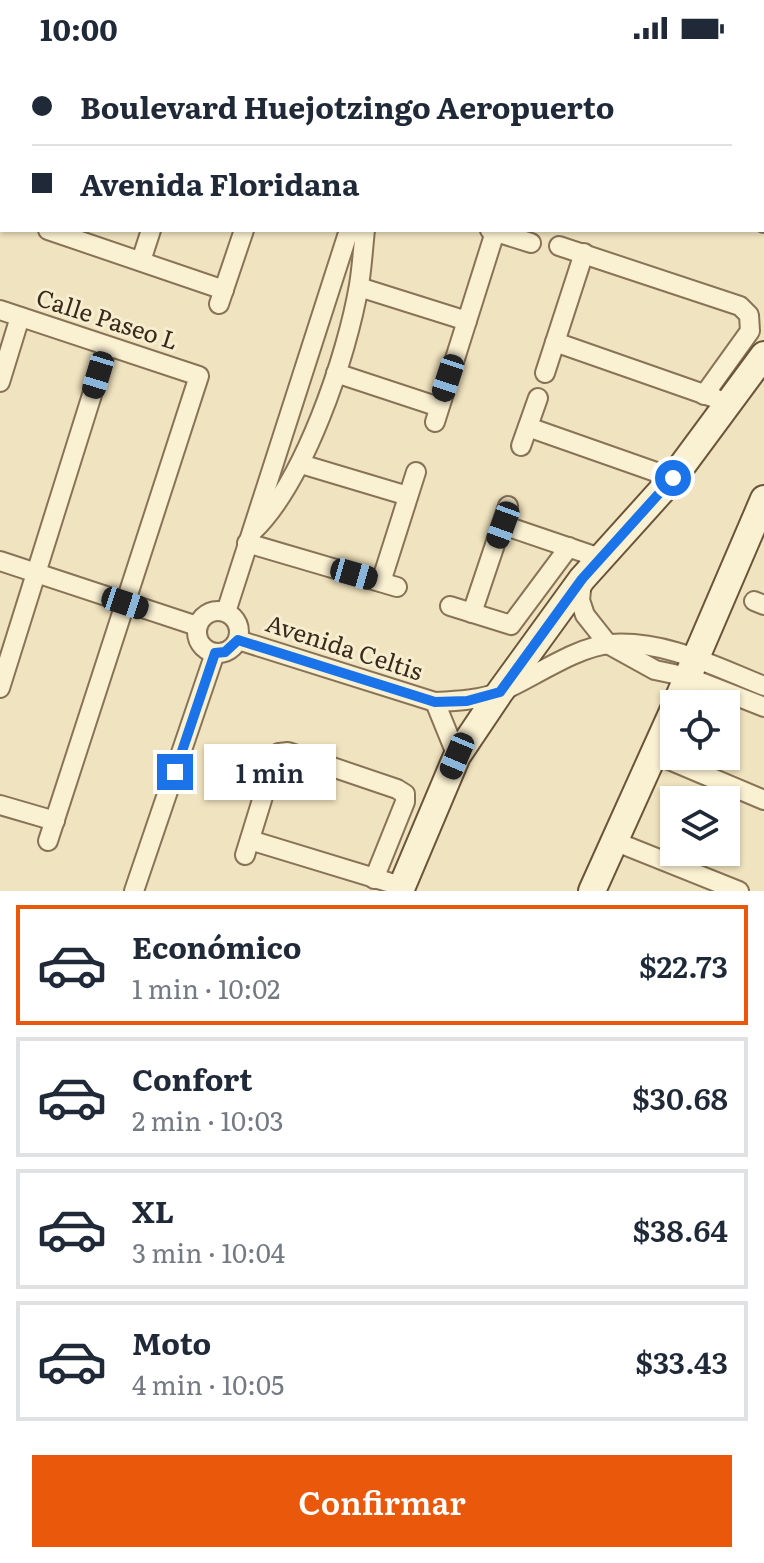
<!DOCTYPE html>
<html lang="es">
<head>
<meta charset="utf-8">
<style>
  body { margin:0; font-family:Literata,serif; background:#f6f6f7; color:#1f2937; height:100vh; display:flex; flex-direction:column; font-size:30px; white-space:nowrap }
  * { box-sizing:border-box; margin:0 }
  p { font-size:26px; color:#747a83 }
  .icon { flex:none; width:44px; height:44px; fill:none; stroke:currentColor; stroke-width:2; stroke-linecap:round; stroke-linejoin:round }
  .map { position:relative; height:835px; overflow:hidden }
  .panel { display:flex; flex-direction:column; background:#fff; flex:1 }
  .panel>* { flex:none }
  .guide { position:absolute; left:0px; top:0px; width:764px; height:176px; box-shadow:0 2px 6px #0004; display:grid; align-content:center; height:176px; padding:0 32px; background:#fff }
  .controls { position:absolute; left:660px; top:634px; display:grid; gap:16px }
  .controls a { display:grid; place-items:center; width:80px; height:80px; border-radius:0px; background:#fff; box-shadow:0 2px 6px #0004; font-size:40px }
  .end { position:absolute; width:36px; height:36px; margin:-18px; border:10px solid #1a73e8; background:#fff; box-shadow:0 0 0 4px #fff }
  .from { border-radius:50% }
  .bubble { position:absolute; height:56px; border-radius:0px; background:#fff; box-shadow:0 2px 6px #0004; font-size:26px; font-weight:600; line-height:56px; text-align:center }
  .car { position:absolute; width:24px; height:48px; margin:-24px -12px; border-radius:10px; box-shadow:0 0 6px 2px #0007; background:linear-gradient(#222 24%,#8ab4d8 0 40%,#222 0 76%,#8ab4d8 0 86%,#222 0) }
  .guide b { display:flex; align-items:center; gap:28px; height:76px; font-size:30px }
  .guide b+b { border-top:2px solid #e0e1e3 }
  .guide i { width:20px; height:20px; background:#1f2937 }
  ul { padding:14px 0 0; list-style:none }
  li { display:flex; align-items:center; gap:24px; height:120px; margin:0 16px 12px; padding:0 16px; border:4px solid #e0e1e3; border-radius:0px }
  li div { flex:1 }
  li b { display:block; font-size:30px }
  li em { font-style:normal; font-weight:600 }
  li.current { border-color:#ea580c }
  li>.icon { width:72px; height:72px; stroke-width:1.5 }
  .primary-button { display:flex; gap:16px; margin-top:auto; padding:16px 32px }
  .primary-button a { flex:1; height:92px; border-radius:0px; background:#ea580c; color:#fff; font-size:32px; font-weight:600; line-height:92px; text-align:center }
  .status { display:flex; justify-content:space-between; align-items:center; height:56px; padding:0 40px; background:#fff; direction:ltr }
  .status svg { height:22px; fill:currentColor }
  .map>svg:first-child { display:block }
</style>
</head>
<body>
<div class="status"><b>10:00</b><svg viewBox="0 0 49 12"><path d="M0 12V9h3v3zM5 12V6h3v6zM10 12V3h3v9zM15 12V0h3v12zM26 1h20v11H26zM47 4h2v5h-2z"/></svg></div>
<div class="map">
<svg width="764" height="835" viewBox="0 0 764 835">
  <rect width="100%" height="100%" fill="#f0e3bf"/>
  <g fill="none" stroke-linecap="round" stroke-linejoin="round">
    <defs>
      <g id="street">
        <path d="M252,0L258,2"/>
        <path d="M297,0L303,2"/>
        <path d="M596,0L602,2"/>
        <path d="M10,2V0"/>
        <path d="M107,2V0"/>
        <path d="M204,2L205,0"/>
        <path d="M408,2V0"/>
        <path d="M651,2L652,0"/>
        <path d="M748,2V0"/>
        <path d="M0,33L2,27"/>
        <path d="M762,53L764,54"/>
        <path d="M762,152H764"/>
        <path d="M0,158H2"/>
        <path d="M762,166L764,167"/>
        <path d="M48,174L224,234"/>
        <path d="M490,174L531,187"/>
        <path d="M559,190L740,250L749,259L750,275L704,339"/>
        <path d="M141,205L151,174"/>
        <path d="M359,231L467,265"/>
        <path d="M219,248L244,174"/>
        <path d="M0,254L199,320L48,785"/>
        <path d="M555,286L715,342"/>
        <path d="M336,317L439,351"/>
        <path d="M545,317L584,197"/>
        <path d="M0,326L20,261"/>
        <path d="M435,366L495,176"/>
        <path d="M528,371L673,422"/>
        <path d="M521,390L538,342"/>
        <path d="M301,408L408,440"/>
        <path d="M503,469L600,502"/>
        <path d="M252,476C304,427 347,300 359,229C362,211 363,192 365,174"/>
        <path d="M247,487L397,531"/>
        <path d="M0,505L197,570"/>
        <path d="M582,525L580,544L585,559L608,588L655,614L688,621L764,651"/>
        <path d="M381,526L416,416"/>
        <path d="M754,545L764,549"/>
        <path d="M450,550L511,569L569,491"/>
        <circle cx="218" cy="576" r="21"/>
        <path d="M226,556L349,174"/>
        <path d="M472,557L508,450"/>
        <path d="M238,584L435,646C458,645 481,644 502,635C532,622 578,590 610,588C665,584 714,610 764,630"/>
        <path d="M0,632L107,291"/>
        <path d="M435,646L457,700"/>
        <path d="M655,698L764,744"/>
        <path d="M0,749L55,765"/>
        <path d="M250,784L401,830"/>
        <path d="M614,785L739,835"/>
        <path d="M245,799L274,705L279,697L288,696L397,733L405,738V746L374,823"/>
        <path d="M134,835L215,597"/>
      </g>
      <g id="secondary">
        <path d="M676,648L764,443"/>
        <path d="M400,835L457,700L500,636L582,523L673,422L764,299"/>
        <path d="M592,835L674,653"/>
      </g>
    </defs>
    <use href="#street" stroke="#897357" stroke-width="22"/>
    <use href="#secondary" stroke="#6a543a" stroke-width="30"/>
    <use href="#street" stroke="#faf0d2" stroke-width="18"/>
    <use href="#secondary" stroke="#faf0d2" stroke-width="26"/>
  </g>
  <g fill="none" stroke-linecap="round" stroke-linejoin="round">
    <path stroke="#1a73e8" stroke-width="10" d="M175,716L215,597L225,596L238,584L435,646L467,645L500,636L582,523L673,422"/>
  </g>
  <g text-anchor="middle" stroke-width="6" stroke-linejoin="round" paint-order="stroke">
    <g font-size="24" fill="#382a1c" stroke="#f7edcf">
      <text transform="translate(107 264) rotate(18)" y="8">Calle Paseo L</text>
      <text transform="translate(344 592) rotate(18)" y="8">Avenida Celtis</text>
    </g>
  </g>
</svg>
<div class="controls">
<a><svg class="icon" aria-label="locate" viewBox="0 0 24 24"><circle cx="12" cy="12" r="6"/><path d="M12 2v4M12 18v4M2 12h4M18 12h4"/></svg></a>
<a><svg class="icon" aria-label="layers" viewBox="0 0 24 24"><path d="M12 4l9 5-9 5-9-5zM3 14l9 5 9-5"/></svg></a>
</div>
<i class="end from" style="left:673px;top:422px"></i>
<i class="end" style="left:175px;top:716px"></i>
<div class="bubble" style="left:204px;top:688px;width:132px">1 min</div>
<i class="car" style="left:98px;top:319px;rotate:197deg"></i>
<i class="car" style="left:448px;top:322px;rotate:198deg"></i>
<i class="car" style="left:503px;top:469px;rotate:200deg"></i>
<i class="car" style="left:354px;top:518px;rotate:106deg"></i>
<i class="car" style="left:125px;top:547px;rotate:108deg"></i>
<i class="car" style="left:457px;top:700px;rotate:203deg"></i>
<div class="guide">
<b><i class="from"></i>Boulevard Huejotzingo Aeropuerto</b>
<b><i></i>Avenida Floridana</b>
</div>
</div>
<section class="panel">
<ul>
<li class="current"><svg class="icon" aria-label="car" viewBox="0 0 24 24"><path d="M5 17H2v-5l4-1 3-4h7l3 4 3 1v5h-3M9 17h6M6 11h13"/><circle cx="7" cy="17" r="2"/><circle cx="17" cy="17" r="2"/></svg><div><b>Económico</b><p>1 min · 10:02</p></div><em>$22.73</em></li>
<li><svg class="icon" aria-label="car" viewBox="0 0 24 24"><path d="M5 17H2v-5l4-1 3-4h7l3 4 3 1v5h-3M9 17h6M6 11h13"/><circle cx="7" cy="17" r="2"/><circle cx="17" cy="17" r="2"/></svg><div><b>Confort</b><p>2 min · 10:03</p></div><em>$30.68</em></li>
<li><svg class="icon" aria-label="car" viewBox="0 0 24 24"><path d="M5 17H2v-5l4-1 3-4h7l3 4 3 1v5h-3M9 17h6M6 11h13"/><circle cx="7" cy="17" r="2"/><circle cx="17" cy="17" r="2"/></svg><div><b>XL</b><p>3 min · 10:04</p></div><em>$38.64</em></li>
<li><svg class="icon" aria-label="car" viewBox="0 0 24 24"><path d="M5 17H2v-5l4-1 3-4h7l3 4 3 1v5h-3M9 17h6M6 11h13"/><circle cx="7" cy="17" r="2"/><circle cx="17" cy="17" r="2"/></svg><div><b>Moto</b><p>4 min · 10:05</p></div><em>$33.43</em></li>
</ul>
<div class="primary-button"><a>Confirmar</a></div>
</section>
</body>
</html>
